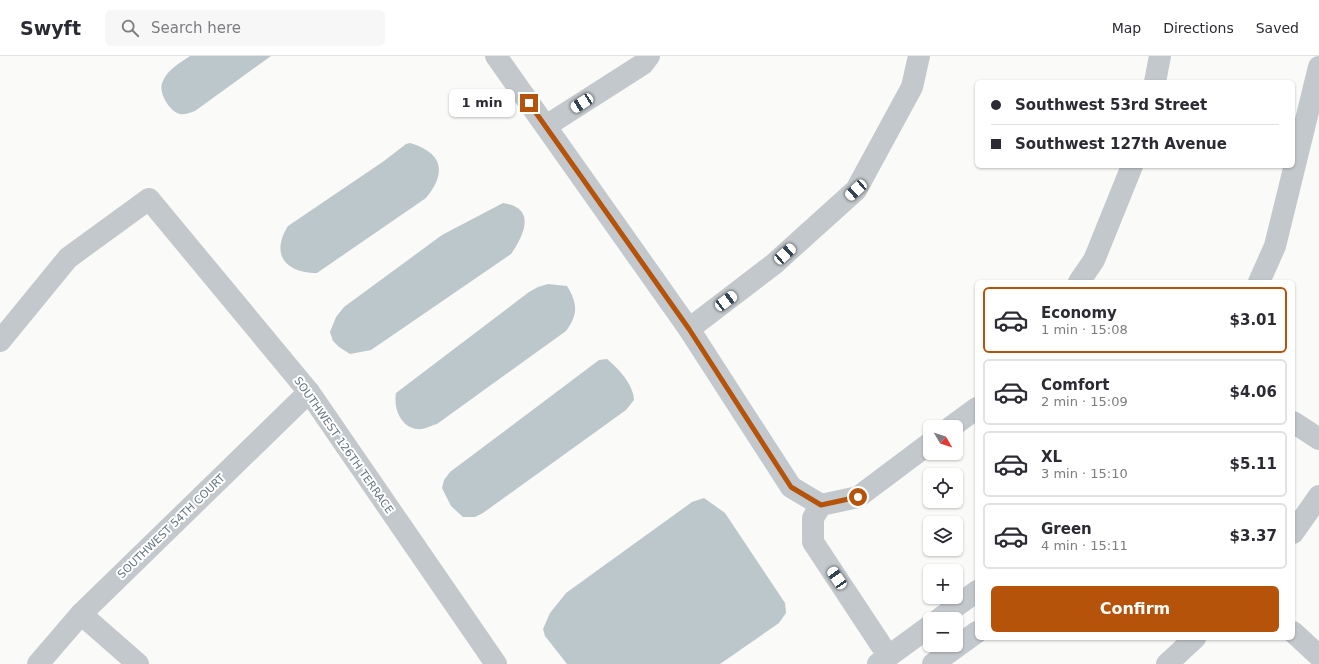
<!DOCTYPE html>
<html lang="en">
<head>
<meta charset="utf-8">
<style>
  body { margin:0; font-family:"DejaVu Sans",sans-serif; background:#f7f7f7; color:#2b2b33; height:100vh; display:flex; flex-direction:column; font-size:15px; white-space:nowrap }
  * { box-sizing:border-box; margin:0 }
  p { font-size:13px; color:#7c7c81 }
  .icon { flex:none; width:22px; height:22px; fill:none; stroke:currentColor; stroke-width:2; stroke-linecap:round; stroke-linejoin:round }
  .map { position:relative; flex:1; overflow:hidden }
  .sheet { position:absolute; left:975px; top:224px; width:320px; height:360px; display:flex; flex-direction:column; background:#fff; border-radius:6px; box-shadow:0 1px 3px #0004 }
  .sheet>* { flex:none }
  .guide { position:absolute; left:975px; top:24px; width:320px; height:88px; border-radius:6px; box-shadow:0 1px 3px #0004; display:grid; align-content:center; height:88px; padding:0 16px; background:#fff }
  .needle { width:26px; rotate:129deg }
  .buttons { position:absolute; left:923px; top:364px; display:grid; gap:8px }
  .buttons a { display:grid; place-items:center; width:40px; height:40px; border-radius:6px; background:#fff; box-shadow:0 1px 3px #0004; font-size:20px }
  .end { position:absolute; width:18px; height:18px; margin:-9px; border:5px solid #b45309; background:#fff; box-shadow:0 0 0 2px #fff }
  .from { border-radius:50% }
  .bubble { position:absolute; height:28px; border-radius:6px; background:#fff; box-shadow:0 1px 3px #0004; font-size:13px; font-weight:700; line-height:28px; text-align:center }
  .car { position:absolute; width:12px; height:24px; margin:-12px -6px; border-radius:5px; box-shadow:0 0 3px 1px #0007; background:linear-gradient(#fff 24%,#345 0 40%,#fff 0 76%,#345 0 86%,#fff 0) }
  .guide b { display:flex; align-items:center; gap:14px; height:38px; font-size:15px }
  .guide b+b { border-top:1px solid #e1e1e2 }
  .guide i { width:10px; height:10px; background:#2b2b33 }
  ul { padding:7px 0 0; list-style:none }
  li { display:flex; align-items:center; gap:12px; height:66px; margin:0 8px 6px; padding:0 8px; border:2px solid #e1e1e2; border-radius:6px }
  li div { flex:1 }
  li b { display:block; font-size:15px }
  li em { font-style:normal; font-weight:700 }
  li.active { border-color:#b45309 }
  li>.icon { width:36px; height:36px; stroke-width:1.5 }
  .button { display:flex; gap:8px; margin-top:auto; padding:8px 16px }
  .button a { flex:1; height:46px; border-radius:6px; background:#b45309; color:#fff; font-size:16px; font-weight:700; line-height:46px; text-align:center }
  header { display:flex; align-items:center; gap:24px; box-sizing:border-box; height:56px; padding:0 20px; background:#fff; border-bottom:1px solid #e1e1e2 }
  header strong { font-size:19px }
  nav { display:flex; gap:22px; margin-inline-start:auto; font-size:14px }
  .search { width:280px; height:36px; background:#f7f7f7; display:flex; align-items:center; gap:10px; box-sizing:border-box; padding:0 14px; border-radius:6px; color:#7c7c81; font-size:15px }
  .map>svg:first-child { display:block }
</style>
</head>
<body>
<header>
<strong>Swyft</strong>
<div class="search"><svg class="icon" aria-label="search" viewBox="0 0 24 24"><circle cx="10" cy="10" r="6"/><path d="M15 15l6 6"/></svg>Search here</div>
<nav><a>Map</a><a>Directions</a><a>Saved</a></nav>
</header>
<div class="map">
<svg width="1319" height="608" viewBox="0 0 1319 608">
  <rect width="100%" height="100%" fill="#fafaf8"/>
  <g fill="#bbc7cb">
    <path d="M190,0H271L195,55C189,57 185,59 180,58C169,55 157,35 163,25C168,13 180,7 190,0Z"/>
    <path d="M410,87C443,97 447,116 426,142L317,217C286,217 270,199 288,170L384,105L406,88Z"/>
    <path d="M503,147C537,152 524,179 511,198L371,294L350,298L339,291L333,285L330,276L336,261L344,251L442,179Z"/>
    <path d="M548,228L567,230C578,248 578,259 566,275L437,368C433,369 427,372 422,373C402,375 393,353 396,337L529,236L538,231Z"/>
    <path d="M607,303C619,313 633,328 634,344L626,354L483,457L475,461H463L451,450L442,432L444,424L450,416L599,304Z"/>
    <path d="M704,442L725,457L785,547L786,557L779,567L720,608H567L545,580L543,573L550,557L566,537L692,446Z"/>
  </g>
  <g fill="none" stroke-linecap="round" stroke-linejoin="round">
    <g stroke="#c3c8cc" stroke-width="22">
      <path d="M496,0L689,273L791,431L821,449"/>
      <path d="M1155,26L1160,0"/>
      <path d="M546,70L643,8L649,0"/>
      <path d="M1079,226L1094,204L1132,110"/>
      <path d="M1259,226L1275,190L1319,11"/>
      <path d="M689,273L774,208L856,134L912,31L919,0"/>
      <path d="M0,285L68,202L149,143L309,336L496,608"/>
      <path d="M1293,366L1319,383"/>
      <path d="M951,371L977,352"/>
      <path d="M821,449L813,462V486L881,589"/>
      <path d="M821,449L858,441L930,387"/>
      <path d="M1293,477L1319,440"/>
      <path d="M81,558L138,608"/>
      <path d="M939,563L977,535"/>
      <path d="M1293,576L1319,600"/>
      <path d="M38,608L81,558L309,336"/>
      <path d="M878,608L930,570"/>
      <path d="M933,608L977,576"/>
      <path d="M1167,608L1195,582"/>
    </g>
  </g>
  <g fill="none" stroke-linecap="round" stroke-linejoin="round">
    <path stroke="#b45309" stroke-width="5" d="M529,47L689,273L791,431L821,449L858,441"/>
  </g>
  <g text-anchor="middle" stroke-width="4" stroke-linejoin="round" paint-order="stroke">
    <g font-size="11" fill="#657683" stroke="#fff">
      <text transform="translate(344 389) rotate(55)" y="4">SOUTHWEST 126TH TERRACE</text>
      <text transform="translate(171 470) rotate(-44)" y="4">SOUTHWEST 54TH COURT</text>
    </g>
  </g>
</svg>
<div class="buttons">
<a><svg class="needle" viewBox="-14 -14 28 28"><path d="M0-13l5 13h-10z" fill="#e53935"/><path d="M0 13l5-13h-10z" fill="#7c7c81"/></svg></a>
<a><svg class="icon" aria-label="locate" viewBox="0 0 24 24"><circle cx="12" cy="12" r="6"/><path d="M12 2v4M12 18v4M2 12h4M18 12h4"/></svg></a>
<a><svg class="icon" aria-label="layers" viewBox="0 0 24 24"><path d="M12 4l9 5-9 5-9-5zM3 14l9 5 9-5"/></svg></a>
<a>+</a>
<a>−</a>
</div>
<i class="end from" style="left:858px;top:441px"></i>
<i class="end" style="left:529px;top:47px"></i>
<div class="bubble" style="left:449px;top:33px;width:66px">1 min</div>
<i class="car" style="left:582px;top:47px;rotate:237deg"></i>
<i class="car" style="left:856px;top:134px;rotate:228deg"></i>
<i class="car" style="left:785px;top:198px;rotate:48deg"></i>
<i class="car" style="left:726px;top:245px;rotate:53deg"></i>
<i class="car" style="left:837px;top:522px;rotate:326deg"></i>
<div class="guide">
<b><i class="from"></i>Southwest 53rd Street</b>
<b><i></i>Southwest 127th Avenue</b>
</div>
<section class="sheet">
<ul>
<li class="active"><svg class="icon" aria-label="car" viewBox="0 0 24 24"><path d="M5 17H2v-5l4-1 3-4h7l3 4 3 1v5h-3M9 17h6M6 11h13"/><circle cx="7" cy="17" r="2"/><circle cx="17" cy="17" r="2"/></svg><div><b>Economy</b><p>1 min · 15:08</p></div><em>$3.01</em></li>
<li><svg class="icon" aria-label="car" viewBox="0 0 24 24"><path d="M5 17H2v-5l4-1 3-4h7l3 4 3 1v5h-3M9 17h6M6 11h13"/><circle cx="7" cy="17" r="2"/><circle cx="17" cy="17" r="2"/></svg><div><b>Comfort</b><p>2 min · 15:09</p></div><em>$4.06</em></li>
<li><svg class="icon" aria-label="car" viewBox="0 0 24 24"><path d="M5 17H2v-5l4-1 3-4h7l3 4 3 1v5h-3M9 17h6M6 11h13"/><circle cx="7" cy="17" r="2"/><circle cx="17" cy="17" r="2"/></svg><div><b>XL</b><p>3 min · 15:10</p></div><em>$5.11</em></li>
<li><svg class="icon" aria-label="car" viewBox="0 0 24 24"><path d="M5 17H2v-5l4-1 3-4h7l3 4 3 1v5h-3M9 17h6M6 11h13"/><circle cx="7" cy="17" r="2"/><circle cx="17" cy="17" r="2"/></svg><div><b>Green</b><p>4 min · 15:11</p></div><em>$3.37</em></li>
</ul>
<div class="button"><a>Confirm</a></div>
</section>
</div>
</body>
</html>
